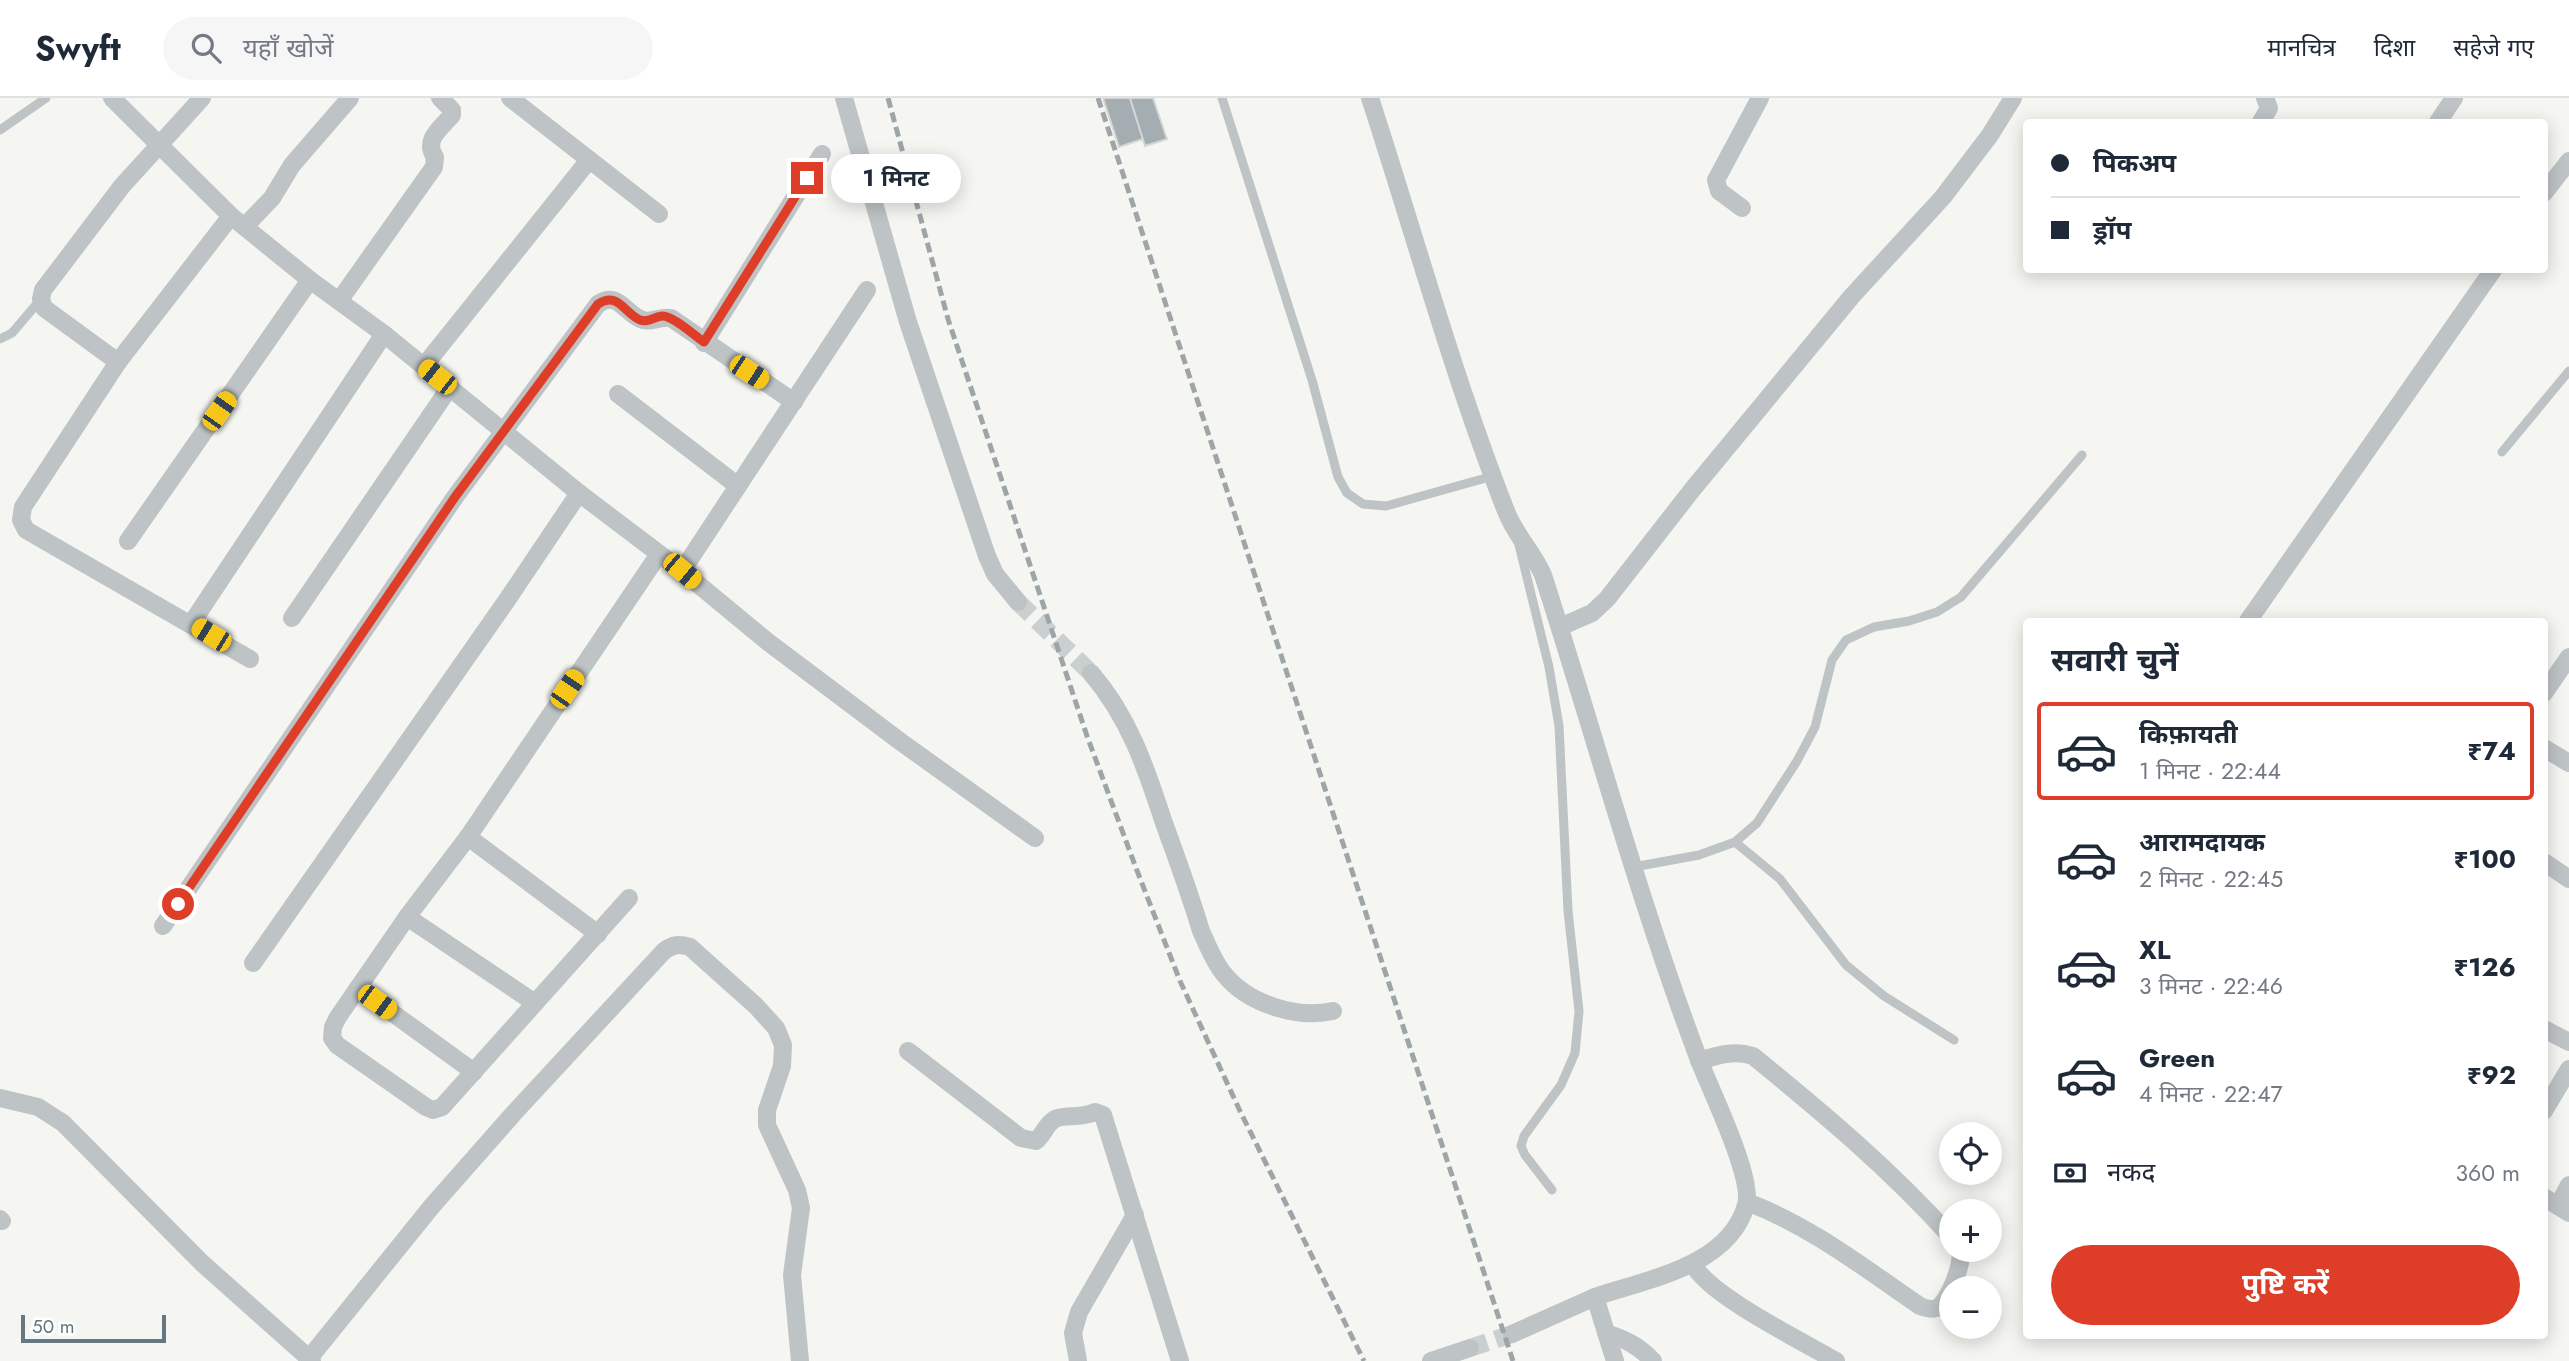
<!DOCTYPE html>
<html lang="hi">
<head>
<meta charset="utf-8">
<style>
  body { margin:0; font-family:Jost,"Noto Sans Devanagari",sans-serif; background:#f6f6f7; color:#1f2937; height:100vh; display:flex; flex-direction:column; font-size:26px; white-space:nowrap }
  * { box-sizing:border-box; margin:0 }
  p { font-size:23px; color:#747a83 }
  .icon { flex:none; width:38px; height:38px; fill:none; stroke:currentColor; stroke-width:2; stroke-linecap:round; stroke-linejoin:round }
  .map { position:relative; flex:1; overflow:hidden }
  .panel { position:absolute; left:2023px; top:520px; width:525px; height:721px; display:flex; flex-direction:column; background:#fff; border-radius:7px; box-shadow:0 4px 18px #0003 }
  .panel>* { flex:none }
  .top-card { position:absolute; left:2023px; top:21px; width:525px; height:154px; border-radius:7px; box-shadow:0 4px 18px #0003; display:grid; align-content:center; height:154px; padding:0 28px; background:#fff }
  .fabs { position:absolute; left:1939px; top:1024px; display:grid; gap:14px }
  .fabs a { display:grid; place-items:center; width:63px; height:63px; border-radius:50%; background:#fff; box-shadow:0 4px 18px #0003; font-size:35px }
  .scale { position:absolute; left:21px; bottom:18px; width:145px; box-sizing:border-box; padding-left:7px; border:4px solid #657881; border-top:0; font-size:19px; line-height:24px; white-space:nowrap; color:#657881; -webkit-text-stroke:5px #fff; paint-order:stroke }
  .end { position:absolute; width:32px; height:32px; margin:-16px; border:9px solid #de3e28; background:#fff; box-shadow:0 0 0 4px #fff }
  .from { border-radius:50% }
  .bubble { position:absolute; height:49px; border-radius:24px; background:#fff; box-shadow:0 4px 18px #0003; font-size:23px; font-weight:700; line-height:49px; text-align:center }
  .car { position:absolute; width:21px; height:42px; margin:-21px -10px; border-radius:9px; box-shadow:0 0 5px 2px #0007; background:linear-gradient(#f5c518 24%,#345 0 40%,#f5c518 0 76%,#345 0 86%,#f5c518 0) }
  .top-card b { display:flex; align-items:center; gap:24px; height:66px; font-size:26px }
  .top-card b+b { border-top:2px solid #e0e1e3 }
  .top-card i { width:18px; height:18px; background:#1f2937 }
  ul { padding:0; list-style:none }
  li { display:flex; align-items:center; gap:21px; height:98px; margin:0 14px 10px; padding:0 14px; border:4px solid transparent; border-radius:7px }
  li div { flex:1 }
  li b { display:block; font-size:26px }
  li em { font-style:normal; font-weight:700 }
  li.current { border-color:#de3e28 }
  li>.icon { width:63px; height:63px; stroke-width:1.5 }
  h2 { padding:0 28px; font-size:32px; line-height:84px }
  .pay { display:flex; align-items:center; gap:18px; height:77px; padding:0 28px; font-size:26px }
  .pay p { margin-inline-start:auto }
  .primary-button { display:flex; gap:14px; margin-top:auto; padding:14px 28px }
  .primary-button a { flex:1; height:80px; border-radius:42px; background:#de3e28; color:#fff; font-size:28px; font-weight:700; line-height:80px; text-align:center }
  header { display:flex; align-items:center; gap:42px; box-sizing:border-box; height:98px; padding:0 35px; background:#fff; border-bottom:2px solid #e0e1e3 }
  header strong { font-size:33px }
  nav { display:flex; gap:38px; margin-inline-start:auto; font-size:24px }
  .search { width:490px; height:63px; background:#f6f6f7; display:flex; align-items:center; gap:18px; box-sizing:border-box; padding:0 24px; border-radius:38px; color:#747a83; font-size:26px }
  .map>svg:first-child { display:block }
</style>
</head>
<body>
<header>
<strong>Swyft</strong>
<div class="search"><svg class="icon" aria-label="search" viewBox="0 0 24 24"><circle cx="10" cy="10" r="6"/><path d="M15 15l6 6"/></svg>यहाँ खोजें</div>
<nav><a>मानचित्र</a><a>दिशा</a><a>सहेजे गए</a></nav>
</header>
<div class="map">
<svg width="2569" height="1263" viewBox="0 0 2569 1263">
  <rect width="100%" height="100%" fill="#f5f5f1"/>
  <g fill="#a4aeb2" stroke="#d6d6d4" stroke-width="2">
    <path d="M1103,0H1130L1143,41L1119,49Z"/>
    <path d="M1130,0H1153L1167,41L1145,48Z"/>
  </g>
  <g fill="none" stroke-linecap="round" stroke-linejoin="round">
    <g stroke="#cad0cf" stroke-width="18" stroke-dasharray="18 9" stroke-linecap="butt">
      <path d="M1018,504L1091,575"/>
      <path d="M1470,1250L1512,1236"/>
    </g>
    <g stroke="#bec3c5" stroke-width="9">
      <path d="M1222,0L1312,282L1338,379L1347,395L1363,406L1386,408L1493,378"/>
      <path d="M0,32L46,0"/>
      <path d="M0,241L12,235L41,201"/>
      <path d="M2502,354L2569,273"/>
      <path d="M1519,447L1549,569L1559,628L1568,813L1579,913L1575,955L1561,987L1524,1038L1521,1048L1525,1057L1552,1092"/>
      <path d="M1735,744L1780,781L1846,867L1884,898L1954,942"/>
      <path d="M1634,769L1699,757L1735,744L1757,725L1797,663L1815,629L1832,562L1846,542L1874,529L1909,523L1937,514L1961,499L2082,357"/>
    </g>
    <g stroke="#bec3c5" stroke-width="18">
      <path d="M112,0L231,118L310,182L384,236L579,395L682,473L768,544L901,644L1035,740"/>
      <path d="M510,0L659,116"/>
      <path d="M844,0L908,224L987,458L995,476L1018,504"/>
      <path d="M1370,0C1415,138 1453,278 1506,413C1515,437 1533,454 1543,477C1595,638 1639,803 1699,962C1710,991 1754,1080 1746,1107C1729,1168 1648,1181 1595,1199L1615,1263"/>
      <path d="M2261,24L2269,10L2265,0"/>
      <path d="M2438,24L2454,0"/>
      <path d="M2544,95L2569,63"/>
      <path d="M1742,110L1719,93L1716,82L1760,0"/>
      <path d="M231,118L118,264L23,409L21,422L26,432L250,561"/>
      <path d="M245,128L272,100L292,67L350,0"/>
      <path d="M339,203L434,69L435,59C423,42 441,30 452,17V12L440,0"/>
      <path d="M704,245L822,56"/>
      <path d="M118,264L44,210L41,201L43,192L122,88L202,0"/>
      <path d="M424,268L589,62"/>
      <path d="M618,296L738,388"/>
      <path d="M128,443L310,182"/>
      <path d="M682,473L867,192"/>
      <path d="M292,520L450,289"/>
      <path d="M2248,523L2493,172"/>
      <path d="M191,526L384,236"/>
      <path d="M1560,529L1592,515L1607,501L1692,392L1852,198L1943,99L1990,37L2013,0"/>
      <path d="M1091,575C1129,619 1146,670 1164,725C1177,761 1190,796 1201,833C1208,848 1214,864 1224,876C1248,906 1297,921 1333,913"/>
      <path d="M2544,595L2569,559"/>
      <path d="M2544,650L2569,665"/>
      <path d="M468,739L598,836"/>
      <path d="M2544,764L2569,781"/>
      <path d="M629,800L442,1009L433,1012L426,1009L337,947L332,940L333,929L338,919L407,819L468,739L659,456"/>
      <path d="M407,819L535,905"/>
      <path d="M163,828L455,399L598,206C619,192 625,217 643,222C652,225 660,218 671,220L794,304"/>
      <path d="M253,865L507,502L579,395"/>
      <path d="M358,890L474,974"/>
      <path d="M2544,931L2569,944"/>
      <path d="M908,953L1021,1040L1036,1043C1044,1036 1046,1026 1055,1021C1065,1016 1079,1021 1095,1014L1103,1017L1180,1263"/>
      <path d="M1699,963C1718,957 1734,952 1753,958C1823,1015 1891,1072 1951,1139"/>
      <path d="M0,1000L38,1009L63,1025L202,1165L312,1263"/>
      <path d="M2544,1013L2569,971"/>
      <path d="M2544,1099L2569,1115"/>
      <path d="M1747,1104C1811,1128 1864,1170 1920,1208C1925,1210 1932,1212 1937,1210C1949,1204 1964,1163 1960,1152"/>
      <path d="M2558,1108L2569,1087"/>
      <path d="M0,1121L2,1123"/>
      <path d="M1693,1166C1708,1197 1802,1243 1836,1263"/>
      <path d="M1606,1235C1625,1241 1639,1248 1653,1263"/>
      <path d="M1512,1236L1595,1199"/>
      <path d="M307,1263L432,1108L514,1015L664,853C673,846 679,846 690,849L756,908L776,930L783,947L782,968L767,1012V1027L797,1092L801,1110L792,1177L800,1263"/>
      <path d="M1078,1263L1073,1235L1079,1214L1135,1117"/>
      <path d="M1431,1263L1470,1250"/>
    </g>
    <g stroke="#9da5a9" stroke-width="5" stroke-dasharray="10 5" stroke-linecap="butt">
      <path d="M888,0L948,221L1087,638L1136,770L1180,883L1240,1013L1364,1263"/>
      <path d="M1098,0L1513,1263"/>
    </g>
  </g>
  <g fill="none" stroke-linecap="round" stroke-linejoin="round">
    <path stroke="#de3e28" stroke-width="9" d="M178,806L455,399L598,206C618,193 624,215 640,222C649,225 653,219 662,218C672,217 695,238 704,244L807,80"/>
  </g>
</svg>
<div class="fabs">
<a><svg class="icon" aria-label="locate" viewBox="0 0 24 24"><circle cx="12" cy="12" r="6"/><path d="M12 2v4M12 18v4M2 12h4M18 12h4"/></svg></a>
<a>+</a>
<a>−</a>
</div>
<div class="scale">50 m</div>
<i class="end from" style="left:178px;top:806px"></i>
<i class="end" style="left:807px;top:80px"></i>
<div class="bubble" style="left:831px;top:56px;width:130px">1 मिनट</div>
<i class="car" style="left:749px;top:274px;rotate:123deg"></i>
<i class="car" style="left:437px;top:279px;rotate:308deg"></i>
<i class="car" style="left:219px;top:313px;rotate:35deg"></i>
<i class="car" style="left:682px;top:473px;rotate:130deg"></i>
<i class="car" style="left:211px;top:537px;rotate:301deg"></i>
<i class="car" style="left:567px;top:591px;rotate:34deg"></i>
<i class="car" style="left:377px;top:904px;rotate:126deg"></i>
<div class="top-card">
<b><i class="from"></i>पिकअप</b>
<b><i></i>ड्रॉप</b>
</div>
<section class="panel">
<h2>सवारी चुनें</h2>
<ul>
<li class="current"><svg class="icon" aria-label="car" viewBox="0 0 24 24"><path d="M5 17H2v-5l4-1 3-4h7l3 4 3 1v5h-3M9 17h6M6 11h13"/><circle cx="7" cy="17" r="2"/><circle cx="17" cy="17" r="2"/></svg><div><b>किफ़ायती</b><p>1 मिनट · 22:44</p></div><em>₹74</em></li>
<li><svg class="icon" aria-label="car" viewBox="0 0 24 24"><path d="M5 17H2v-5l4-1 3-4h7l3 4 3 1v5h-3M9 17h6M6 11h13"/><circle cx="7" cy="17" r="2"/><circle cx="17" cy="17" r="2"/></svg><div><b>आरामदायक</b><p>2 मिनट · 22:45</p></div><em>₹100</em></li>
<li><svg class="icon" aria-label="car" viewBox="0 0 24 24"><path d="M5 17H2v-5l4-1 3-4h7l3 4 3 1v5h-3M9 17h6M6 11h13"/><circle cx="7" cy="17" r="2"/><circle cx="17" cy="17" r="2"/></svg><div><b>XL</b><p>3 मिनट · 22:46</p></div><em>₹126</em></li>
<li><svg class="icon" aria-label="car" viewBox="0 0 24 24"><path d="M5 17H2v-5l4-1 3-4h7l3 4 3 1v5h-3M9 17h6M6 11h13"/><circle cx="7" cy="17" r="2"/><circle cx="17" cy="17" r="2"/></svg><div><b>Green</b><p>4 मिनट · 22:47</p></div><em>₹92</em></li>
</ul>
<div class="pay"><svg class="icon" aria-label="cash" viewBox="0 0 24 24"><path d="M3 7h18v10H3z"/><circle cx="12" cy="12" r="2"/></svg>नकद<p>360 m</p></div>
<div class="primary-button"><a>पुष्टि करें</a></div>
</section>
</div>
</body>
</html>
